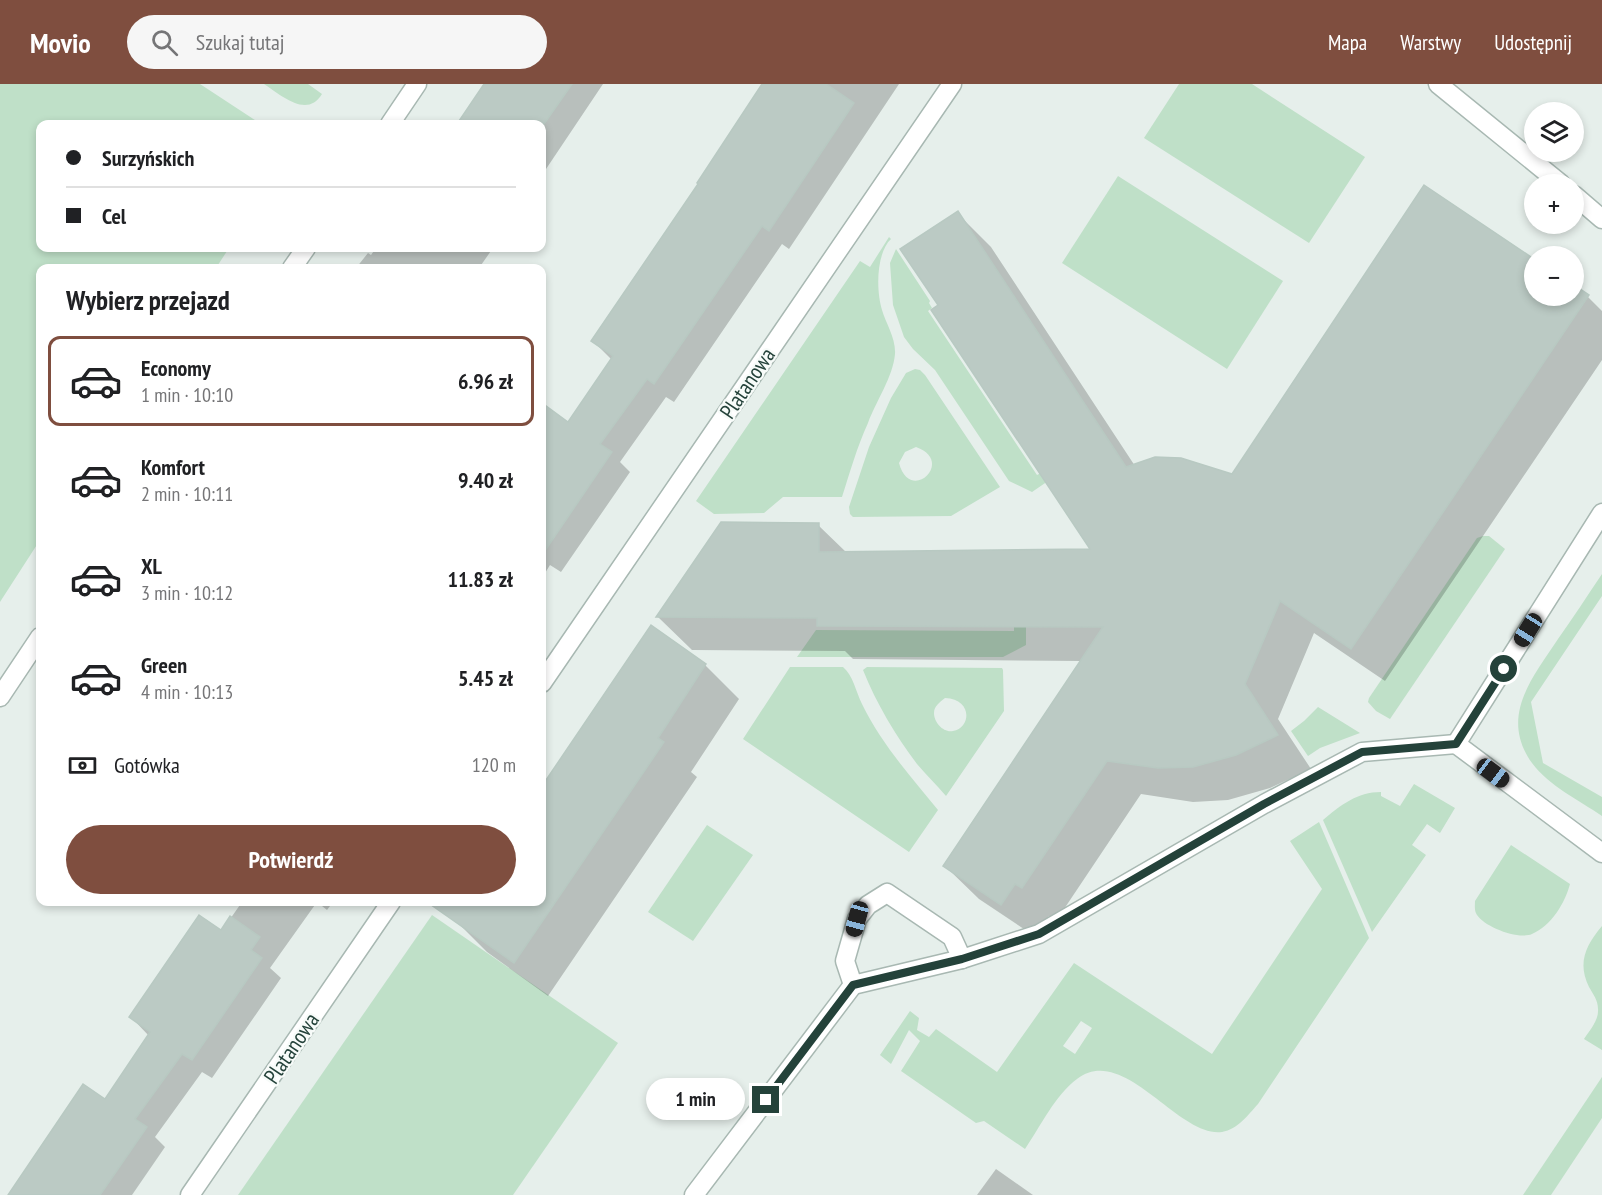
<!DOCTYPE html>
<html lang="pl">
<head>
<meta charset="utf-8">
<style>
  body { margin:0; font-family:"PT Sans Narrow",sans-serif; background:#f6f6f6; color:#202124; height:100vh; display:flex; flex-direction:column; font-size:22px; white-space:nowrap }
  * { box-sizing:border-box; margin:0 }
  p { font-size:20px; color:#757577 }
  .icon { flex:none; width:33px; height:33px; fill:none; stroke:currentColor; stroke-width:2; stroke-linecap:round; stroke-linejoin:round }
  .map { position:relative; flex:1; overflow:hidden }
  .drawer { position:absolute; left:36px; top:180px; width:510px; height:642px; display:flex; flex-direction:column; background:#fff; border-radius:12px; box-shadow:0 3px 9px #0003 }
  .drawer>* { flex:none }
  .guide { position:absolute; left:36px; top:36px; width:510px; height:132px; border-radius:12px; box-shadow:0 3px 9px #0003; display:grid; align-content:center; height:132px; padding:0 30px; background:#fff }
  .buttons { position:absolute; left:1524px; top:18px; display:grid; gap:12px }
  .buttons a { display:grid; place-items:center; width:60px; height:60px; border-radius:50%; background:#fff; box-shadow:0 3px 9px #0003; font-size:30px }
  .end { position:absolute; width:27px; height:27px; margin:-14px; border:8px solid #24423a; background:#fff; box-shadow:0 0 0 3px #fff }
  .from { border-radius:50% }
  .bubble { position:absolute; height:42px; border-radius:21px; background:#fff; box-shadow:0 3px 9px #0003; font-size:20px; font-weight:700; line-height:42px; text-align:center }
  .car { position:absolute; width:18px; height:36px; margin:-18px -9px; border-radius:8px; box-shadow:0 0 4px 2px #0007; background:linear-gradient(#222 24%,#8ab4d8 0 40%,#222 0 76%,#8ab4d8 0 86%,#222 0) }
  .guide b { display:flex; align-items:center; gap:21px; height:57px; font-size:22px }
  .guide b+b { border-top:2px solid #e0e0e0 }
  .guide i { width:15px; height:15px; background:#202124 }
  ul { padding:0; list-style:none }
  li { display:flex; align-items:center; gap:18px; height:90px; margin:0 12px 9px; padding:0 18px; border:3px solid transparent; border-radius:12px }
  li div { flex:1 }
  li b { display:block; font-size:22px }
  li em { font-style:normal; font-weight:700 }
  li.current { border-color:#7f4e3f }
  li>.icon { width:54px; height:54px; stroke-width:1.5 }
  h2 { padding:0 30px; font-size:27px; line-height:72px }
  .pay { display:flex; align-items:center; gap:15px; height:66px; padding:0 30px; font-size:22px }
  .pay p { margin-inline-start:auto }
  .action { display:flex; gap:12px; margin-top:auto; padding:12px 30px }
  .action a { flex:1; height:69px; border-radius:36px; background:#7f4e3f; color:#fff; font-size:24px; font-weight:700; line-height:69px; text-align:center }
  header { display:flex; align-items:center; gap:36px; box-sizing:border-box; height:84px; padding:0 30px; background:#7f4e3f; color:#fff }
  header strong { font-size:28px }
  nav { display:flex; gap:33px; margin-inline-start:auto; font-size:21px }
  .search { width:420px; height:54px; background:#f6f6f6; display:flex; align-items:center; gap:15px; box-sizing:border-box; padding:0 21px; border-radius:33px; color:#757577; font-size:22px }
  .map>svg:first-child { display:block }
</style>
</head>
<body>
<header>
<strong>Movio</strong>
<div class="search"><svg class="icon" aria-label="search" viewBox="0 0 24 24"><circle cx="10" cy="10" r="6"/><path d="M15 15l6 6"/></svg>Szukaj tutaj</div>
<nav><a>Mapa</a><a>Warstwy</a><a>Udostępnij</a></nav>
</header>
<div class="map">
<svg width="1602" height="1111" viewBox="0 0 1602 1111">
  <rect width="100%" height="100%" fill="#e6efeb"/>
  <g fill="#bfe0c8" fill-rule="evenodd">
    <path d="M0,0H200L261,40H40V164H229L216,184H40V456L0,518Z"/>
    <path d="M264,0H308L322,10C307,35 281,11 264,0Z"/>
    <path d="M1179,0H1252L1365,73L1309,159L1144,54Z"/>
    <path d="M1118,92L1283,197L1227,285L1062,179Z"/>
    <path d="M889,153L891,155C876,169 876,207 882,226C886,240 896,254 895,270C893,293 876,317 868,339C857,363 850,388 842,413H783L764,429L714,430L696,417L860,177L870,183Z"/>
    <path d="M896,165L930,217L929,219L932,224L928,227L1037,391L1045,387L1051,395L1032,408L1009,397L935,286L913,265L904,253L893,221L890,179Z"/>
    <path d="M915,285L920,286L925,291L1000,403L951,432L853,433L850,430L849,423L869,363L891,314L906,289ZM916,363C956,377 910,421 899,379L905,368Z"/>
    <path d="M1483,452H1489L1505,465L1390,635L1376,627L1368,618L1369,614L1477,454Z"/>
    <path d="M1602,490V512L1531,618L1543,679L1602,713V732C1579,716 1549,702 1532,679C1499,633 1532,594 1558,555C1573,534 1587,512 1602,490Z"/>
    <path d="M1014,538H1026V561L1003,573H797L816,546L1014,547Z"/>
    <path d="M790,583H843C853,591 856,608 862,620C881,659 910,692 938,726L909,768L743,655Z"/>
    <path d="M867,583L1002,584L1003,586L1004,627L946,712C937,701 926,691 917,680C896,652 876,619 863,586ZM945,614C972,615 972,643 953,647C944,649 934,639 934,629C934,622 940,618 945,614Z"/>
    <path d="M1318,623L1360,649L1320,664L1308,672L1291,647L1304,637Z"/>
    <path d="M1414,700L1455,724L1440,749L1427,740L1412,761L1426,771L1372,848L1323,736C1341,721 1357,708 1381,708V712L1400,722Z"/>
    <path d="M1319,738L1369,854L1258,1020C1248,1031 1238,1045 1222,1048C1178,1054 1124,959 1077,995C1056,1010 1040,1043 1025,1065L984,1037L976,1039L901,987L920,957L909,946L891,980L880,971L910,927L919,934L917,946L929,953L936,945L997,988L1074,879L1212,970L1322,805L1290,757ZM1081,937L1092,944L1075,970L1063,962Z"/>
    <path d="M707,741L753,771L693,857L648,828Z"/>
    <path d="M1511,761L1570,800C1565,819 1551,842 1532,850C1518,856 1485,843 1477,831C1474,827 1475,821 1475,817Z"/>
    <path d="M432,831L618,959L513,1111H238Z"/>
    <path d="M1602,842V966L1584,955C1590,946 1599,936 1598,925C1598,916 1593,910 1589,903C1577,879 1586,861 1602,842Z"/>
    <path d="M1602,993V1034L1551,1111H1523Z"/>
  </g>
  <g fill="#0003">
    <path d="M486,0H603L542,91V40H459Z"/>
    <path d="M764,0H899L789,165L782,160L674,318L666,313L620,378L630,388L561,488L550,481L542,494V338L549,326L568,340L612,276L593,257L700,100Z"/>
    <path d="M1424,103L1534,177V212H1574V203L1588,213L1602,227V276L1385,597L1314,549L1278,635L1311,685L1270,704L1228,716L1193,718L1141,710L1056,837L1049,832L1036,853L979,815L945,782L1083,577L853,575L845,567L692,566L658,533L818,441L847,469L1093,467L940,222L957,129L991,163L1135,382L1233,392Z"/>
    <path d="M376,164H493L479,184H356L368,169L371,171Z"/>
    <path d="M652,543L705,581L739,615L691,688L697,693L548,912L487,868L453,834L465,818H542V705Z"/>
    <path d="M242,818H333L327,826L317,818L270,884L281,894L212,994L202,988L155,1053L165,1063L132,1111H23L105,1017L149,952L131,933L221,848Z"/>
    <path d="M996,1085L1033,1111H977Z"/>
  </g>
  <g fill="#bbcac4" stroke="#b8c9c2" stroke-width="1.5">
    <path d="M484,0H572L544,40H457Z"/>
    <path d="M762,0H826L854,19L769,147L762,142L654,300L647,295L600,360L612,368L542,471V319L568,338L613,272L591,257L698,100L697,99Z"/>
    <path d="M1424,101L1534,175V212H1574V201L1589,211L1351,565L1280,517L1245,600L1278,651L1236,671L1193,683L1158,684L1107,677L1022,804L1015,800L1001,821L943,782L1103,543L817,542V534L656,533L721,438L819,439V468L1090,465L931,226L938,221L900,165L958,127L1126,383L1155,373L1181,374L1232,390Z"/>
    <path d="M651,541L706,580L658,654L664,658L514,879L427,818H542V702Z"/>
    <path d="M199,831L221,846L230,832L260,853L251,866L262,874L192,976L182,970L135,1035L147,1043L100,1111H8L83,1000L105,1015L150,948L129,933Z"/>
  </g>
  <g fill="none" stroke-linecap="round" stroke-linejoin="round">
    <defs>
      <g id="service">
        <path d="M853,901L845,877L857,835L868,821L887,809L952,853L962,875"/>
        <path d="M694,1111L853,901L962,875L1039,850L1264,720L1362,668L1456,660"/>
      </g>
      <g id="minor">
        <path d="M1438,0L1561,100"/>
        <path d="M390,40L417,0"/>
        <path d="M1574,111L1602,135"/>
        <path d="M292,184L306,164"/>
        <path d="M1602,429L1456,660L1602,769"/>
        <path d="M542,599L952,0"/>
        <path d="M0,613L40,553"/>
        <path d="M190,1111L391,818"/>
      </g>
    </defs>
    <use href="#service" stroke="#a8b8b2" stroke-width="21"/>
    <use href="#minor" stroke="#a8b8b2" stroke-width="21"/>
    <use href="#service" stroke="#fff" stroke-width="18"/>
    <use href="#minor" stroke="#fff" stroke-width="18"/>
  </g>
  <g fill="none" stroke-linecap="round" stroke-linejoin="round">
    <path stroke="#24423a" stroke-width="8" d="M766,1016L853,901L962,875L1039,850L1264,720L1362,668L1456,660L1504,585"/>
  </g>
  <g text-anchor="middle" stroke-width="4.5" stroke-linejoin="round" paint-order="stroke">
    <g font-size="22" fill="#24423a" stroke="#f7fbf9">
      <text transform="translate(747 299) rotate(-56)" y="8">Platanowa</text>
      <text transform="translate(291 964) rotate(-56)" y="8">Platanowa</text>
    </g>
  </g>
</svg>
<div class="buttons">
<a><svg class="icon" aria-label="layers" viewBox="0 0 24 24"><path d="M12 4l9 5-9 5-9-5zM3 14l9 5 9-5"/></svg></a>
<a>+</a>
<a>−</a>
</div>
<i class="end from" style="left:1504px;top:585px"></i>
<i class="end" style="left:766px;top:1016px"></i>
<div class="bubble" style="left:646px;top:994px;width:99px">1 min</div>
<i class="car" style="left:1528px;top:546px;rotate:212deg"></i>
<i class="car" style="left:1493px;top:689px;rotate:127deg"></i>
<i class="car" style="left:857px;top:835px;rotate:195deg"></i>
<div class="guide">
<b><i class="from"></i>Surzyńskich</b>
<b><i></i>Cel</b>
</div>
<section class="drawer">
<h2>Wybierz przejazd</h2>
<ul>
<li class="current"><svg class="icon" aria-label="car" viewBox="0 0 24 24"><path d="M5 17H2v-5l4-1 3-4h7l3 4 3 1v5h-3M9 17h6M6 11h13"/><circle cx="7" cy="17" r="2"/><circle cx="17" cy="17" r="2"/></svg><div><b>Economy</b><p>1 min · 10:10</p></div><em>6.96 zł</em></li>
<li><svg class="icon" aria-label="car" viewBox="0 0 24 24"><path d="M5 17H2v-5l4-1 3-4h7l3 4 3 1v5h-3M9 17h6M6 11h13"/><circle cx="7" cy="17" r="2"/><circle cx="17" cy="17" r="2"/></svg><div><b>Komfort</b><p>2 min · 10:11</p></div><em>9.40 zł</em></li>
<li><svg class="icon" aria-label="car" viewBox="0 0 24 24"><path d="M5 17H2v-5l4-1 3-4h7l3 4 3 1v5h-3M9 17h6M6 11h13"/><circle cx="7" cy="17" r="2"/><circle cx="17" cy="17" r="2"/></svg><div><b>XL</b><p>3 min · 10:12</p></div><em>11.83 zł</em></li>
<li><svg class="icon" aria-label="car" viewBox="0 0 24 24"><path d="M5 17H2v-5l4-1 3-4h7l3 4 3 1v5h-3M9 17h6M6 11h13"/><circle cx="7" cy="17" r="2"/><circle cx="17" cy="17" r="2"/></svg><div><b>Green</b><p>4 min · 10:13</p></div><em>5.45 zł</em></li>
</ul>
<div class="pay"><svg class="icon" aria-label="cash" viewBox="0 0 24 24"><path d="M3 7h18v10H3z"/><circle cx="12" cy="12" r="2"/></svg>Gotówka<p>120 m</p></div>
<div class="action"><a>Potwierdź</a></div>
</section>
</div>
</body>
</html>
